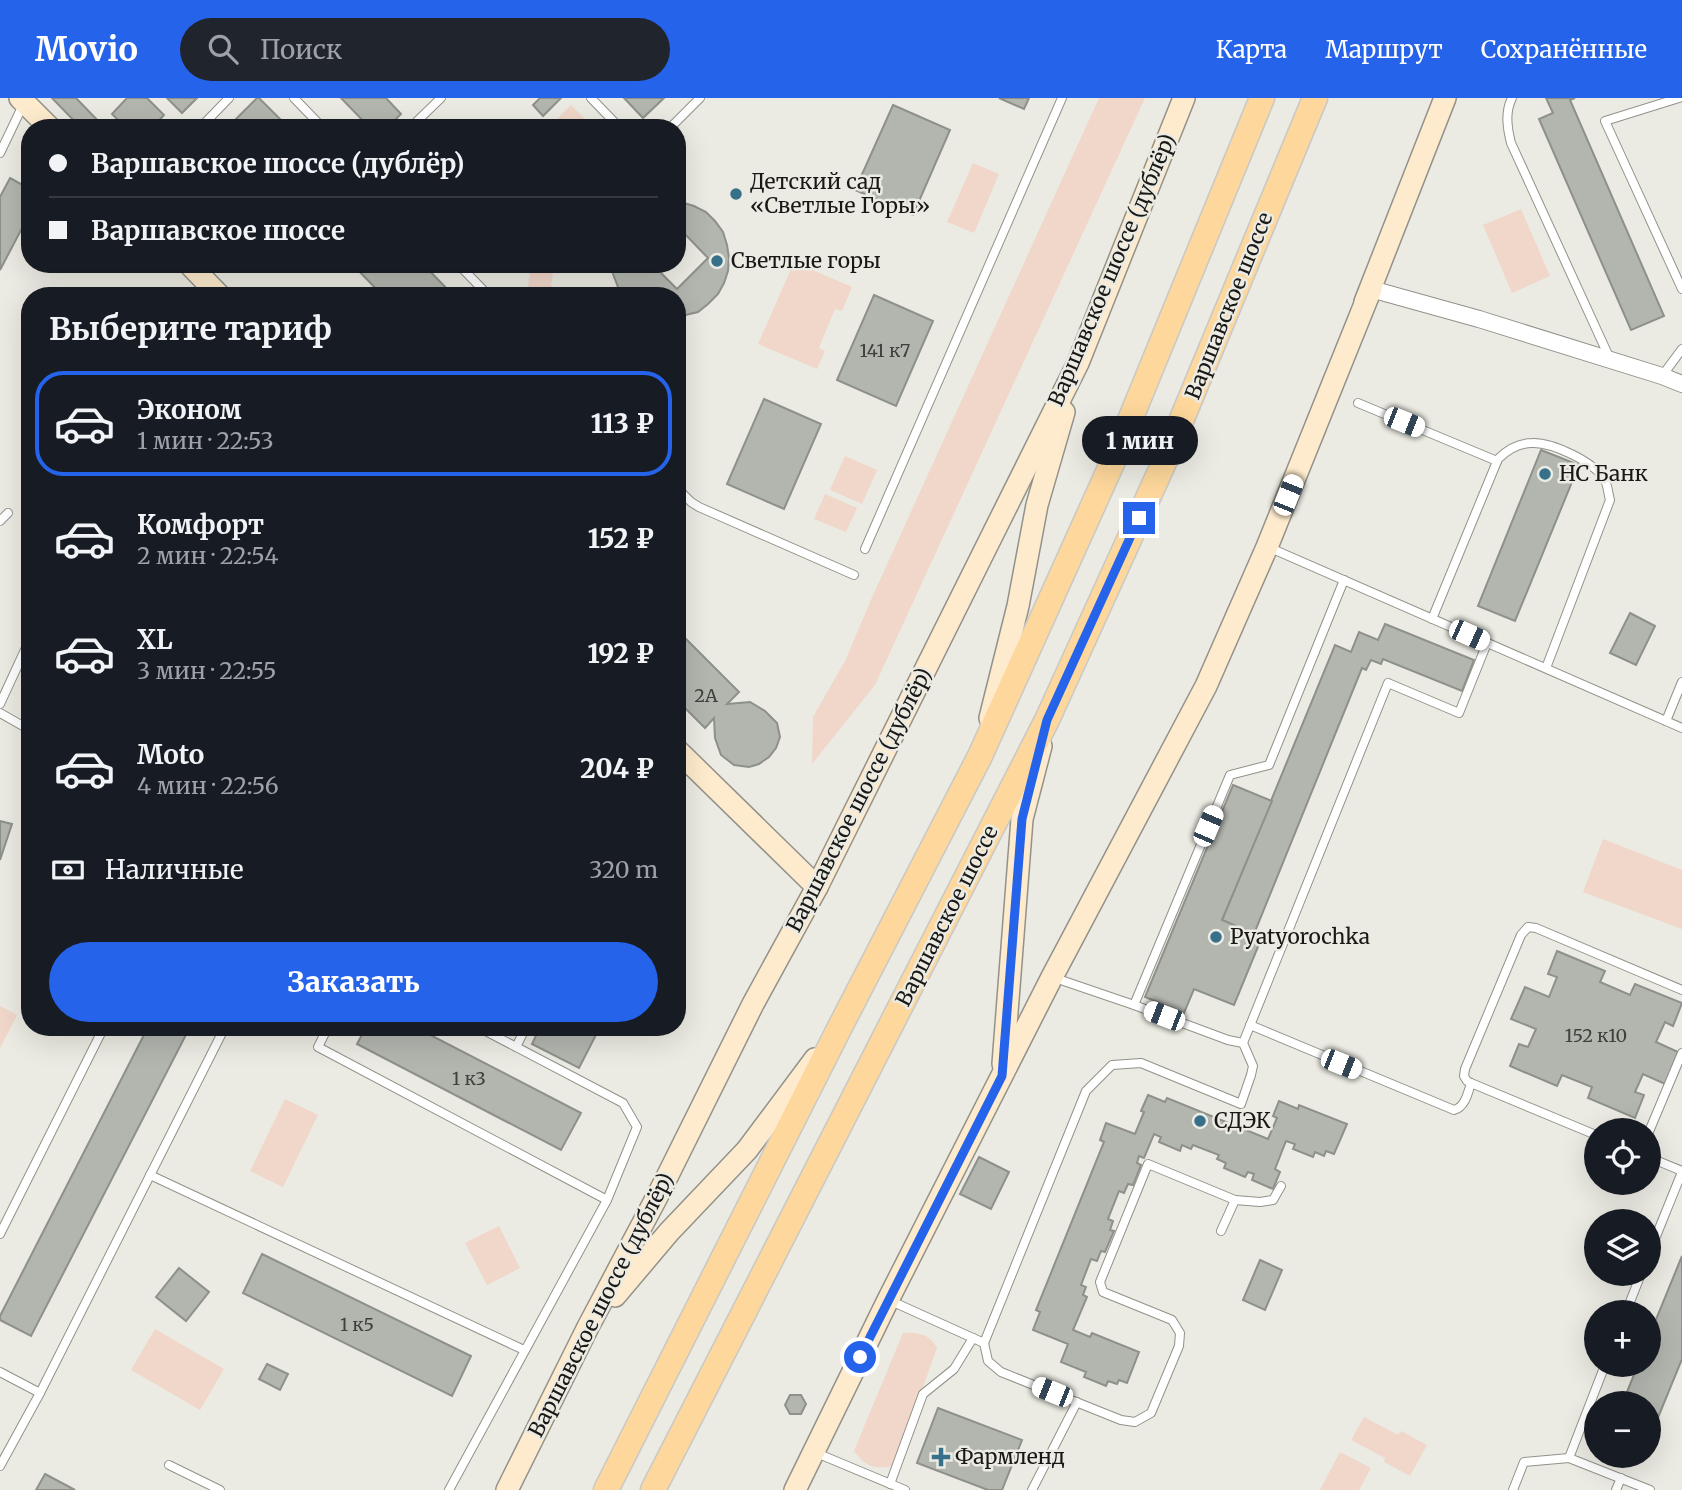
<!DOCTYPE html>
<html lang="ru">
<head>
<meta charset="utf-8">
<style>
  body { margin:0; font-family:Merriweather,serif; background:#20242c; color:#f1f3f6; height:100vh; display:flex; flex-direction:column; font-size:26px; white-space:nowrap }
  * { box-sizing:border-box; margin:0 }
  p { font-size:23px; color:#9ea1a6 }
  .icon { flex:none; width:38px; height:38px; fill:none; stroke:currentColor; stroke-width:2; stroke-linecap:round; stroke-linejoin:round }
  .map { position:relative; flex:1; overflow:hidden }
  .drawer { position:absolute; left:21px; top:189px; width:665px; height:749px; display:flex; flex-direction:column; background:#171b24; border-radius:28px; box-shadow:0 7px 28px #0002 }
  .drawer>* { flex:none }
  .hud { position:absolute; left:21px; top:21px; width:665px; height:154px; border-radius:28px; box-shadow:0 7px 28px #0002; display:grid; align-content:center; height:154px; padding:0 28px; background:#171b24 }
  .fabs { position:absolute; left:1584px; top:1020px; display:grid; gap:14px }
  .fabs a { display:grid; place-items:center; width:77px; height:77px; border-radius:50%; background:#171b24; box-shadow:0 7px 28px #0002; font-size:35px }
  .end { position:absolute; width:32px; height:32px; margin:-16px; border:9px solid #2563eb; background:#fff; box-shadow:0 0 0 4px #fff }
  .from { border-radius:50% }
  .bubble { position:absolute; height:49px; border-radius:24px; background:#171b24; box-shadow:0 7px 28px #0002; font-size:23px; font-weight:800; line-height:49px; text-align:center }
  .car { position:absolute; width:21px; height:42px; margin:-21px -10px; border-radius:9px; box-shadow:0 0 5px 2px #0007; background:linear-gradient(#fff 24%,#345 0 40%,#fff 0 76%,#345 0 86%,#fff 0) }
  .hud b { display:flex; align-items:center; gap:24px; height:66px; font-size:26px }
  .hud b+b { border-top:2px solid #363941 }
  .hud i { width:18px; height:18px; background:#f1f3f6 }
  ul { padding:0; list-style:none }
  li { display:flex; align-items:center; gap:21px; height:105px; margin:0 14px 10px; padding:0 14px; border:4px solid transparent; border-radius:28px }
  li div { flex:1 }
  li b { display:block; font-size:26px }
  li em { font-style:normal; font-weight:800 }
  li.active { border-color:#2563eb }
  li>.icon { width:63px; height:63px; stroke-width:1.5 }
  h2 { padding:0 28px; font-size:32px; line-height:84px }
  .pay { display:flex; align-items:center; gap:18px; height:77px; padding:0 28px; font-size:26px }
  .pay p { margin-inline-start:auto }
  .cta { display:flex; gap:14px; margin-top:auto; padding:14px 28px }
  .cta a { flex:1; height:80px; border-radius:42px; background:#2563eb; color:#fff; font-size:28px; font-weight:800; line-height:80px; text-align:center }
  header { display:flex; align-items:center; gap:42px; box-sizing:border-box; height:98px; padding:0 35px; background:#2563eb; color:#fff }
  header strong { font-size:33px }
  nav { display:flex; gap:38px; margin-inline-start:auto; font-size:24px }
  .search { width:490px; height:63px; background:#20242c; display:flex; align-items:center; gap:18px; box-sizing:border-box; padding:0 24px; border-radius:38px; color:#9ea1a6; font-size:26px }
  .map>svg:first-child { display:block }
</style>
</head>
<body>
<header>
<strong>Movio</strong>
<div class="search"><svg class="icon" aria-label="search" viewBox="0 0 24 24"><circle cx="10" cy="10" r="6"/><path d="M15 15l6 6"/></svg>Поиск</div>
<nav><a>Карта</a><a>Маршрут</a><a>Сохранённые</a></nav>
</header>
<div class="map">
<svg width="1682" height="1392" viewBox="0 0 1682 1392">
  <rect width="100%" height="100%" fill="#ebebe3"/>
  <g fill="#f0d7c9">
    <path d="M1099,0H1145L875,587L812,666L813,619L845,563L870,504Z"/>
    <path d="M571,7L594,30H548Z"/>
    <path d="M973,65L999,76L974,135L947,124Z"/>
    <path d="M1521,111L1550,178L1512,195L1483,127Z"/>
    <path d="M794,164L852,189L842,213L835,211L819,250L825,253L817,271L758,246Z"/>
    <path d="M516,166H543L553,176L551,187L562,198H537L528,189L530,176Z"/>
    <path d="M845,358L877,372L862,406L830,392Z"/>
    <path d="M825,396L857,410L846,434L814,421Z"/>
    <path d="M1603,741L1682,772V831L1583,794Z"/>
    <path d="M0,908L17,917L0,950Z"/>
    <path d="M285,1001L318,1017L283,1089L250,1073Z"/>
    <path d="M499,1128L520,1170L487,1187L465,1145Z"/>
    <path d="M155,1231L224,1271L200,1312L131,1272Z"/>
    <path d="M903,1235C919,1234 929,1236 937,1250L894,1368C874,1371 867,1370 854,1353Z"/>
    <path d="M1364,1319L1398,1337L1401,1333L1427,1347L1410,1378L1384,1364L1385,1360L1351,1342Z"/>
    <path d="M1340,1354L1371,1370L1359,1392H1320Z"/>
  </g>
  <g fill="#b3b6af" stroke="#8e908a" stroke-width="2">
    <path d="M52,0H76L105,30H81Z"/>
    <path d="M127,0H147L164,17L152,30H126L112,16Z"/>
    <path d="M167,0H197L182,15Z"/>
    <path d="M257,0H259L289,30H227Z"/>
    <path d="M341,0H386L401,16L387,30H370Z"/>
    <path d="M540,0H561L543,18L533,7Z"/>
    <path d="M624,0H664L643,20Z"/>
    <path d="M999,0H1029L1024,11Z"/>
    <path d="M1546,0H1575L1570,2L1664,218L1631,232L1539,21L1553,15Z"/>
    <path d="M893,7L950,32L913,117L855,92Z"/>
    <path d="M10,80L30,91V115L0,172V99Z"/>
    <path d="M677,103L694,108L706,114L715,123L723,134L727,147L729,160L728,173L724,185L718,196L708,206L698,214L677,219V198H624L618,189L613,176L612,166H652L677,191L708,160L680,131L677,134Z"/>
    <path d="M352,166H423L454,198H383Z"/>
    <path d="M874,197L933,223L896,308L837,282Z"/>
    <path d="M764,301L821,326L784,411L727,386Z"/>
    <path d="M1541,352L1579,367L1515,523L1478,508Z"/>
    <path d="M1630,515L1655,528L1636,567L1610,555Z"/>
    <path d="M1385,526L1474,562L1462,593L1383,561L1381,566L1371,562L1366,572L1362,570L1254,836L1222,822L1335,547L1351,554L1359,534L1378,542Z"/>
    <path d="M677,532L739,594L727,606L750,604L765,613L777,625L780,639L776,650L769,659L759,666L749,669L734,667L721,657L715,640L714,620L705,630L677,602Z"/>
    <path d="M1233,687L1272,703L1222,822L1262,839L1234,907L1194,891L1184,915L1145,899Z"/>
    <path d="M0,723L12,726L0,762Z"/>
    <path d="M1557,853L1605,873L1600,884L1630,897L1635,886L1682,905L1673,928L1665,924L1656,944L1678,954L1665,986L1643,976L1635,994L1644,997L1635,1020L1588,1000L1592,989L1562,977L1557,988L1510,968L1519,946L1528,949L1536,931L1511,921L1519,903L1525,889L1549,899L1557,879L1548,876Z"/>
    <path d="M148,929H190L31,1238L0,1222V1218Z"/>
    <path d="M366,929H415L581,1015L561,1052L357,946Z"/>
    <path d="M540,929H600L579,970L532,946Z"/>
    <path d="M1148,997L1165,1004L1167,1000L1268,1041L1277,1020L1273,1018L1279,1003L1298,1011L1299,1007L1347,1026L1334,1056L1326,1053L1324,1058L1315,1054L1313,1059L1293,1051L1295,1046L1286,1043L1275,1071L1280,1074L1273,1091L1252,1082L1254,1076L1248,1074L1245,1079L1224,1070L1226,1065L1217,1061L1219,1057L1193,1047L1191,1051L1182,1047L1180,1053L1159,1044L1161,1039L1154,1036L1144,1060L1139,1058L1137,1065L1141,1067L1133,1087L1128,1086L1124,1095L1119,1093L1108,1121L1113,1123L1110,1132L1114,1133L1105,1154L1101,1153L1097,1163L1091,1161L1081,1187L1086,1189L1083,1197L1087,1199L1073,1232L1090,1239L1092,1235L1139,1254L1127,1285L1119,1282L1117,1286L1108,1283L1106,1288L1084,1279L1086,1274L1061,1264L1068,1246L1033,1232L1040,1214L1036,1212L1104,1044L1100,1042L1106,1025L1135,1036L1144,1014L1141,1013Z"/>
    <path d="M979,1059L1009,1074L991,1111L960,1096Z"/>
    <path d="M262,1156L471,1258L452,1298L243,1195Z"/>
    <path d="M1682,1158V1261L1655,1327L1648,1324V1306H1622L1638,1267H1648V1241Z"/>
    <path d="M1260,1162L1282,1172L1265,1212L1243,1202Z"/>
    <path d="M179,1170L209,1194L186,1223L156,1199Z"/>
    <path d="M267,1266L288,1276L280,1292L259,1281Z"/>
    <path d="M790,1297H801L806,1306L801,1316H790L785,1307Z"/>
    <path d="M938,1310L1022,1342L1002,1392H988L917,1365Z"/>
    <path d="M45,1376L75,1392H36Z"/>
  </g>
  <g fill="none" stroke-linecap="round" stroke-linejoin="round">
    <defs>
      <g id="lane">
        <path d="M294,0L323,30"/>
        <path d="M591,0L620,30"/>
        <path d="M1512,0C1505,14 1507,29 1511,45L1610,261"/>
        <path d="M1679,0L1605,23L1682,191"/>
        <path d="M200,30L229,0"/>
        <path d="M410,30L441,0"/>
        <path d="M670,30L700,0"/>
        <path d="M0,55L23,7"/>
        <path d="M458,166L489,198"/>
        <path d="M1662,278L1682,251"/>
        <path d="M1358,305L1497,363"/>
        <path d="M677,390L691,404L699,409L854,477"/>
        <path d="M0,423L8,415"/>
        <path d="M1268,449L1682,630"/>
        <path d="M865,451L1062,0"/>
        <path d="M1432,521L1498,361C1507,352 1518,345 1532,345C1552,344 1594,364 1604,381C1608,386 1608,396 1610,402L1546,570"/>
        <path d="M0,606L30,541"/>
        <path d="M0,615L30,632"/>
        <path d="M1666,623L1682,584"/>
        <path d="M1052,879L1134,907L1230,677L1269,667L1344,482"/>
        <path d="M1134,907L1228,942L1243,945"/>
        <path d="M1250,927L1454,1012C1465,1009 1468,995 1471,985"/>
        <path d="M328,929L318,949L607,1102"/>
        <path d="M516,949L526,929"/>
        <path d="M1648,1036L1682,955"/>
        <path d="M1596,1037L1471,985L1467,983L1464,978L1465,971L1521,837L1528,829L1536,830L1682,892"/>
        <path d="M1648,1059L1682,1073"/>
        <path d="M150,1077L524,1252"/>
        <path d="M1235,1102L1260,1104L1273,1102L1281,1088"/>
        <path d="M0,1136L104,929"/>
        <path d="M1648,1158L1682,1074"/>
        <path d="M891,1203L984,1245L1086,993L1112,967L1141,965L1241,1006L1251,977L1253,968L1243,945L1388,585L1459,615L1487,545"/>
        <path d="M1626,1214L1641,1176"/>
        <path d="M984,1245L988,1263L1001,1274L1121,1322L1135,1324L1151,1315L1179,1248L1180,1235L1172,1222L1103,1194L1100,1184L1148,1066L1235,1102L1221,1133"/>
        <path d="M1605,1267L1569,1360L1650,1392"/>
        <path d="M0,1274L40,1295"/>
        <path d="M814,1354L905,1392"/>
        <path d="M169,1367L220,1392"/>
        <path d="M0,1368L40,1295L225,929"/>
        <path d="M890,1386L923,1296L954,1271L973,1240"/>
        <path d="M449,1392L607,1102L637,1029L623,1005L478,929"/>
        <path d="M1032,1392L1077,1304"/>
        <path d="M1513,1392L1524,1364L1569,1360"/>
        <path d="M1616,1392L1621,1380"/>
      </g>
      <path id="street" d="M1371,191L1479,221L1662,278L1682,286"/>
      <g id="secondary">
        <path d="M20,0L50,30"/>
        <path d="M189,166L220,198"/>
        <path d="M1365,204L1445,0"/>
        <path d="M990,620L1018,508L1037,407L1064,314"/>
        <path d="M677,652L817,789"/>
        <path d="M1003,966L1022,721L1041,648"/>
        <path d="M615,1198L669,1134L747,1052L815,961"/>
        <path d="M507,1392L588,1229L659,1095L753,906L817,789L1078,265L1184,0"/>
        <path d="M795,1392L888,1202L1052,879L1206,588L1267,449L1371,191"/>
      </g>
      <g id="primary">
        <path d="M606,1392L841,927L980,658L1114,361L1262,0"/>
        <path d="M653,1392L1047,622L1162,369L1315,0"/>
      </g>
    </defs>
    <use href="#lane" stroke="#92928b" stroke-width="10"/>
    <use href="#street" stroke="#92928b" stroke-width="18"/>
    <use href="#secondary" stroke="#92928b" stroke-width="24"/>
    <use href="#primary" stroke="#c8c8c7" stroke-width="27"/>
    <use href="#lane" stroke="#fff" stroke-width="8"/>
    <use href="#street" stroke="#fff" stroke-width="16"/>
    <use href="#secondary" stroke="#feebcd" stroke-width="21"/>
    <use href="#primary" stroke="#fdd79b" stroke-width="24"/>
  </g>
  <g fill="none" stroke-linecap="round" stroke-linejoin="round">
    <path stroke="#2563eb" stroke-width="9" d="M860,1259L1002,978L1022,721L1047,622L1139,420"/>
  </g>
  <g fill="#367189" stroke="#ebebe3" stroke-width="2.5">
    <circle cx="736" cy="96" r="7"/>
    <circle cx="717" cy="163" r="7"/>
    <circle cx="1545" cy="376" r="7"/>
    <circle cx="1216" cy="839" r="7"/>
    <circle cx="1200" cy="1023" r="7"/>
    <path d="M937.5 1348.5h7v7h7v7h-7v7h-7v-7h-7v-7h7z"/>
  </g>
  <g text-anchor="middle" stroke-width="5" stroke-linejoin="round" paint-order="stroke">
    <g font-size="18" fill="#40403c">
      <text x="885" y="259">141 к7</text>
      <text x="706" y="604">2А</text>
      <text x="1596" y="944">152 к10</text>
      <text x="469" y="987">1 к3</text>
      <text x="357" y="1233">1 к5</text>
    </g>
    <g font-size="21" fill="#191816" stroke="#ebebe3" text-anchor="start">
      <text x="750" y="91">Детский сад<tspan x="750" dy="24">«Светлые Горы»</tspan></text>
      <text x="731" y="170">Светлые горы</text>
      <text x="1559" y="383">НС Банк</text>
      <text x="1230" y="846">Pyatyorochka</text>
      <text x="1214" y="1030">СДЭК</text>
      <text x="955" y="1366">Фармленд</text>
    </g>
    <g font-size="21" fill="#191816" stroke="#ebebe3">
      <text transform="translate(1112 172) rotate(-67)" y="7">Варшавское шоссе (дублёр)</text>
      <text transform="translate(1229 208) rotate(-68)" y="7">Варшавское шоссе</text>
      <text transform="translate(859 702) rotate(-63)" y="7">Варшавское шоссе (дублёр)</text>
      <text transform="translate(947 818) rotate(-63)" y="7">Варшавское шоссе</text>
      <text transform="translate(601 1207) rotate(-63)" y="7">Варшавское шоссе (дублёр)</text>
    </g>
  </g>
</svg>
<div class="fabs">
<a><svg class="icon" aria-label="locate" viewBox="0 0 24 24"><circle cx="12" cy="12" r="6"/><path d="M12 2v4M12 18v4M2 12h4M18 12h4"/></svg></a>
<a><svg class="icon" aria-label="layers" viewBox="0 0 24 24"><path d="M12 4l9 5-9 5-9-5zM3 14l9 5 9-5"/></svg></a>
<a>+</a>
<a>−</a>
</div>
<i class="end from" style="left:860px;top:1259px"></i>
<i class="end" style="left:1139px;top:420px"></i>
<div class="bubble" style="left:1082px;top:318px;width:116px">1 мин</div>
<i class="car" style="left:1404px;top:324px;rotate:112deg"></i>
<i class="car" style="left:1288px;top:397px;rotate:22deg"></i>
<i class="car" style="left:1469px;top:537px;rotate:114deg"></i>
<i class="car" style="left:1208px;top:728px;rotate:23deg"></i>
<i class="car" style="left:1164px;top:918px;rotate:291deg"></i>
<i class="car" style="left:1341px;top:966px;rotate:112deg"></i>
<i class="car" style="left:1052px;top:1294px;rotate:292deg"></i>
<div class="hud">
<b><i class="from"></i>Варшавское шоссе (дублёр)</b>
<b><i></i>Варшавское шоссе</b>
</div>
<section class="drawer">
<h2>Выберите тариф</h2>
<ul>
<li class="active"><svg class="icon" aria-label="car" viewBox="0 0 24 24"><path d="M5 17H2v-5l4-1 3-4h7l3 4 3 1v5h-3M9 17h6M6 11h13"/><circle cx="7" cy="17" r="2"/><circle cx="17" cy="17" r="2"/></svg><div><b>Эконом</b><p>1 мин · 22:53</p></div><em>113 ₽</em></li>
<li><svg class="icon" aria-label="car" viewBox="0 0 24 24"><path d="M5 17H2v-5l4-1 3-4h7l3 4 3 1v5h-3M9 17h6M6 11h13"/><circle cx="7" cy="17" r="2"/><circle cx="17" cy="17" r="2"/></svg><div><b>Комфорт</b><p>2 мин · 22:54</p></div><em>152 ₽</em></li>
<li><svg class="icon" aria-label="car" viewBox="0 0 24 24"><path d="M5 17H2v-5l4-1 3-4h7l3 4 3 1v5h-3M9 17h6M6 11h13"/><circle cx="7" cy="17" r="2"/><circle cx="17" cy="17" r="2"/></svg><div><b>XL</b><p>3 мин · 22:55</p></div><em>192 ₽</em></li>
<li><svg class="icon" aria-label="car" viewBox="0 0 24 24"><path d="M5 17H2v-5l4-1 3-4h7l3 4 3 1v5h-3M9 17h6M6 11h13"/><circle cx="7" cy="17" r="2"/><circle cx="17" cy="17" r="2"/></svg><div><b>Moto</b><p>4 мин · 22:56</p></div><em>204 ₽</em></li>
</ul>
<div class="pay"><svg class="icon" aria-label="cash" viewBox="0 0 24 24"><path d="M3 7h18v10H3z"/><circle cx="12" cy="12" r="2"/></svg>Наличные<p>320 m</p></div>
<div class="cta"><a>Заказать</a></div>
</section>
</div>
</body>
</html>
